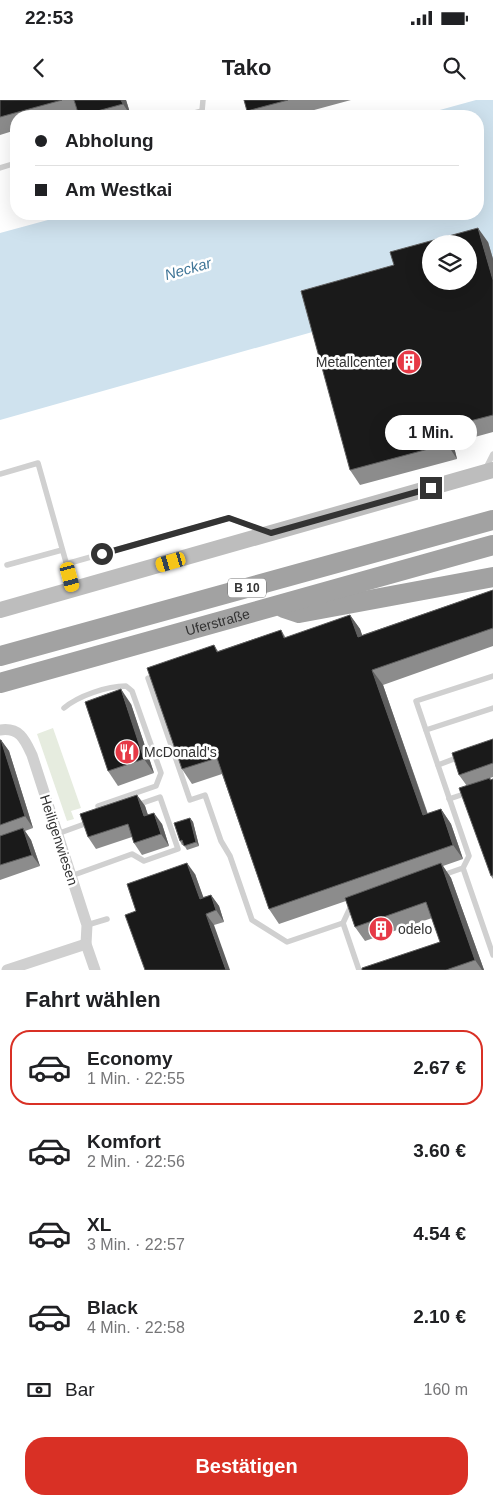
<!DOCTYPE html>
<html lang="de">
<head>
<meta charset="utf-8">
<style>
  body { margin:0; font-family:Helvetica,sans-serif; background:#f2f2f2; color:#202124; height:100vh; display:flex; flex-direction:column; font-size:19px; white-space:nowrap }
  * { box-sizing:border-box; margin:0 }
  p { font-size:16px; color:#757577 }
  .icon { flex:none; width:28px; height:28px; fill:none; stroke:currentColor; stroke-width:2; stroke-linecap:round; stroke-linejoin:round }
  .map { position:relative; height:870px; overflow:hidden }
  .sheet { display:flex; flex-direction:column; background:#fff; flex:1 }
  .sheet>* { flex:none }
  .guide { position:absolute; left:10px; top:10px; width:474px; height:110px; border-radius:20px; box-shadow:0 5px 20px #0002; display:grid; align-content:center; height:110px; padding:0 25px; background:#fff }
  .controls { position:absolute; left:422px; top:135px; display:grid; gap:10px }
  .controls a { display:grid; place-items:center; width:55px; height:55px; border-radius:50%; background:#fff; box-shadow:0 5px 20px #0002; font-size:25px }
  .end { position:absolute; width:22px; height:22px; margin:-11px; border:6px solid #333; background:#fff; box-shadow:0 0 0 2px #fff }
  .from { border-radius:50% }
  .bubble { position:absolute; height:35px; border-radius:18px; background:#fff; box-shadow:0 5px 20px #0002; font-size:16px; font-weight:800; line-height:35px; text-align:center }
  .car { position:absolute; width:15px; height:30px; margin:-15px -8px; border-radius:6px; box-shadow:0 0 4px 1px #0007; background:linear-gradient(#f5c518 24%,#345 0 40%,#f5c518 0 76%,#345 0 86%,#f5c518 0) }
  .guide b { display:flex; align-items:center; gap:18px; height:48px; font-size:19px }
  .guide b+b { border-top:1px solid #e0e0e0 }
  .guide i { width:12px; height:12px; background:#202124 }
  ul { padding:0; list-style:none }
  li { display:flex; align-items:center; gap:15px; height:75px; margin:0 10px 8px; padding:0 15px; border:2px solid transparent; border-radius:20px }
  li div { flex:1 }
  li b { display:block; font-size:19px }
  li em { font-style:normal; font-weight:800 }
  li.current { border-color:#d93025 }
  li>.icon { width:45px; height:45px; stroke-width:1.5 }
  h2 { padding:0 25px; font-size:22px; line-height:60px }
  .pay { display:flex; align-items:center; gap:12px; height:55px; padding:0 25px; font-size:19px }
  .pay p { margin-inline-start:auto }
  .cta { display:flex; gap:10px; margin-top:auto; padding:10px 25px }
  .cta a { flex:1; height:58px; border-radius:20px; background:#d93025; color:#fff; font-size:20px; font-weight:800; line-height:58px; text-align:center }
  .status { display:flex; justify-content:space-between; align-items:center; height:35px; padding:0 25px; background:#fff; direction:ltr }
  .status svg { height:14px; fill:currentColor }
  header { display:flex; justify-content:space-between; align-items:center; height:65px; padding:0 25px; background:#fff; font-size:22px; font-weight:800 }
  .map>svg:first-child { display:block }
</style>
</head>
<body>
<div class="status"><b>22:53</b><svg viewBox="0 0 49 12"><path d="M0 12V9h3v3zM5 12V6h3v6zM10 12V3h3v9zM15 12V0h3v12zM26 1h20v11H26zM47 4h2v5h-2z"/></svg></div>
<header><svg class="icon" aria-label="back" viewBox="0 0 24 24"><path d="M15 5l-7 7 7 7"/></svg>Tako<svg class="icon" aria-label="search" viewBox="0 0 24 24"><circle cx="10" cy="10" r="6"/><path d="M15 15l6 6"/></svg></header>
<div class="map">
<svg width="493" height="870" viewBox="0 0 493 870">
  <rect width="100%" height="100%" fill="#fff"/>
  <path fill="#e6ecdf" d="M53,628L81,708L71,711L74,719L67,721L37,634Z"/>
  <path fill="#cfe2ee" fill-rule="evenodd" d="M476,0H493V181L0,320V133L70,114H478V16H418ZM431,144H469V181H431Z"/>
  <g fill="none" stroke-linecap="round" stroke-linejoin="round">
    <g stroke="#d0d0d0" stroke-width="5.5">
      <path d="M183,16L202,11L203,0"/>
      <path d="M0,68L16,63"/>
      <path d="M486,368L493,354"/>
      <path d="M0,374L38,363L73,487"/>
      <path d="M66,464L229,418L264,431"/>
      <path d="M7,465L62,450"/>
      <path d="M148,578L190,700L205,695L221,741L230,756L252,820L287,842L343,823L350,808L354,807"/>
      <path d="M64,608C78,596 107,586 126,586L132,591L161,673L156,686L98,706"/>
      <path d="M426,630L493,608"/>
      <path d="M438,665L459,657"/>
      <path d="M449,699L467,693"/>
      <path d="M57,734L90,722"/>
      <path d="M463,768L493,855"/>
      <path d="M443,775L463,768L469,756L416,601L493,576"/>
      <path d="M71,776L132,754L144,761L178,749L160,697L137,705"/>
      <path d="M343,823L359,870"/>
      <path d="M87,825L107,819"/>
    </g>
    <g stroke="#d0d0d0" stroke-width="11">
      <path d="M0,630C20,627 25,640 32,655L87,825L86,844L95,870"/>
      <path d="M7,870L86,844"/>
    </g>
    <path stroke="#bdbdbd" stroke-width="16" d="M0,510L493,370"/>
    <g stroke="#a2a2a2" stroke-width="20">
      <path d="M284,508L299,513L493,477"/>
      <path d="M0,556L493,420"/>
      <path id="s1" d="M0,583L493,445"/>
    </g>
  </g>
  <g fill="#8c8c8c">
    <path d="M0,0H126L131,16H79L78,13L67,16H16V30L0,35Z"/>
    <path d="M244,0H351L292,16H251L247,11Z"/>
    <path d="M488,142L493,159V332L453,343L457,359L360,385L350,370Z"/>
    <path d="M493,490V546L383,585L428,714L441,709L451,724L463,759L443,766L451,778L484,870H362L440,842L432,818L365,841L355,827L346,801L279,824L269,809L222,674L192,684L182,669L214,545L218,551L281,530L286,538L350,515L360,529L362,535Z"/>
    <path d="M131,604L154,673L118,686L108,671Z"/>
    <path d="M493,639V677L490,678L491,680L493,679V779L491,776L467,686L459,675Z"/>
    <path d="M0,640H1L9,651L33,728L25,731L31,740L40,766L0,780Z"/>
    <path d="M137,695L145,706L148,715L162,724L169,746L142,755L134,743L132,737L96,749L88,737Z"/>
    <path d="M190,718L193,722L199,746L187,750L184,745H182L180,741Z"/>
    <path d="M195,774L203,797L211,795L219,806L224,822L214,825L136,811Z"/>
  </g>
  <g fill="#5f5f5f">
    <path d="M121,0H126L131,16L123,4Z"/>
    <path d="M478,128L488,142L493,159V180Z"/>
    <path d="M443,328L453,343L457,359L447,344Z"/>
    <path d="M350,515L360,529L368,552L358,537Z"/>
    <path d="M372,570L383,585L433,730L423,715Z"/>
    <path d="M121,589L131,604L154,673L144,659Z"/>
    <path d="M1,640L9,651L33,728L25,716Z"/>
    <path d="M137,695L145,706L152,728L144,716Z"/>
    <path d="M441,709L451,724L463,759L453,745Z"/>
    <path d="M154,713L162,724L169,746L161,734Z"/>
    <path d="M190,718L193,722L199,746L196,742Z"/>
    <path d="M23,728L31,740L40,766L32,755Z"/>
    <path d="M187,763L195,774L208,810L200,799Z"/>
    <path d="M441,763L451,778L484,870H482L475,860Z"/>
    <path d="M211,795L219,806L224,822L216,810Z"/>
    <path d="M206,814L214,825L230,870H226Z"/>
  </g>
  <g fill="#1a1a1a" stroke="#5f5f5f" fill-rule="evenodd">
    <path d="M0,0H62L0,17Z"/>
    <path d="M74,0H121L123,4L79,16Z"/>
    <path d="M244,0H288L247,11Z"/>
    <path d="M478,128L493,180V315L443,328L447,344L350,370L301,191L394,165L390,152ZM431,144H469V181H431Z"/>
    <path d="M493,490V528L372,570L423,715L441,709L453,745L269,809L217,658L182,669L147,568L214,545L217,552L281,530L284,538L350,515L358,537Z"/>
    <path d="M121,589L144,659L108,671L85,602Z"/>
    <path d="M493,639V663L459,675L452,653Z"/>
    <path d="M0,640H1L25,716L0,725Z"/>
    <path d="M490,678V680L493,679V775L491,776L459,688Z"/>
    <path d="M137,695L144,716L154,713L161,734L134,743L128,724L88,737L80,714Z"/>
    <path d="M190,718L196,742L184,746L182,740L180,741L174,723Z"/>
    <path d="M23,728L32,755L0,765V736Z"/>
    <path d="M187,763L200,799L211,795L216,810L206,814L226,870H145L125,815L136,811L127,784Z"/>
    <path d="M441,763L475,860L446,870H362V868L440,842L426,802L355,827L345,798Z"/>
  </g>
  <g fill="none" stroke-linecap="round" stroke-linejoin="round">
    <path stroke="#333" stroke-width="6" d="M102,454L229,418L271,433L431,388"/>
  </g>
  <defs>
    <symbol id="building-disc" viewBox="-11 -11 22 22"><circle r="9.5" fill="#e63946" stroke="#fff"/><path d="M-4-6H4V6H1V3H-1V6H-4ZM-2.5-4.3h1.7v1.8h-1.7ZM.8-4.3h1.7v1.8H.8ZM-2.5-1h1.7V.8h-1.7ZM.8-1h1.7V.8H.8Z" fill="#fff"/></symbol>
    <symbol id="restaurant-disc" viewBox="-11 -11 22 22"><circle r="9.5" fill="#e63946" stroke="#fff"/><path d="M-5-6h1v4h1v-4h1v4h1v-4h1v5L-1.5 .5V6h-2V.5L-5-1ZM5-6V6H3V1.5H1.5Q1.5-4 5-6Z" fill="#fff"/></symbol>
  </defs>
  <g fill-rule="evenodd">
    <use href="#building-disc" x="395" y="248" width="28" height="28"/>
    <use href="#restaurant-disc" x="113" y="638" width="28" height="28"/>
    <use href="#building-disc" x="367" y="815" width="28" height="28"/>
  </g>
  <g text-anchor="middle" stroke-width="5" stroke-linejoin="round" paint-order="stroke">
    <rect fill="#fff" stroke="#707070" stroke-width="1" x="228" y="478.5" width="38" height="19" rx="4"/>
    <g font-size="12" font-weight="bold" fill="#333">
      <text x="247" y="492">B 10</text>
    </g>
    <g font-size="14" fill="#333" stroke="#fff" text-anchor="start">
      <text x="392" y="267" text-anchor="end">Metallcenter</text>
      <text x="144" y="657">McDonald's</text>
      <text x="398" y="834">odelo</text>
    </g>
    <g font-size="14" fill="#333" stroke="#fff">
      <text dy="5" stroke="none"><textPath href="#s1" startOffset="226">Uferstraße</textPath></text>
      <text transform="translate(59 740) rotate(72)" y="5">Heiligenwiesen</text>
    </g>
    <g font-size="15" font-style="italic" fill="#3f7597" stroke="#fff">
      <text transform="translate(188 169) rotate(-16)" y="5">Neckar</text>
    </g>
  </g>
</svg>
<div class="controls">
<a><svg class="icon" aria-label="layers" viewBox="0 0 24 24"><path d="M12 4l9 5-9 5-9-5zM3 14l9 5 9-5"/></svg></a>
</div>
<i class="end from" style="left:102px;top:454px"></i>
<i class="end" style="left:431px;top:388px"></i>
<div class="bubble" style="left:385px;top:315px;width:92px">1 Min.</div>
<i class="car" style="left:171px;top:462px;rotate:254deg"></i>
<i class="car" style="left:70px;top:477px;rotate:165deg"></i>
<div class="guide">
<b><i class="from"></i>Abholung</b>
<b><i></i>Am Westkai</b>
</div>
</div>
<section class="sheet">
<h2>Fahrt wählen</h2>
<ul>
<li class="current"><svg class="icon" aria-label="car" viewBox="0 0 24 24"><path d="M5 17H2v-5l4-1 3-4h7l3 4 3 1v5h-3M9 17h6M6 11h13"/><circle cx="7" cy="17" r="2"/><circle cx="17" cy="17" r="2"/></svg><div><b>Economy</b><p>1 Min. · 22:55</p></div><em>2.67 €</em></li>
<li><svg class="icon" aria-label="car" viewBox="0 0 24 24"><path d="M5 17H2v-5l4-1 3-4h7l3 4 3 1v5h-3M9 17h6M6 11h13"/><circle cx="7" cy="17" r="2"/><circle cx="17" cy="17" r="2"/></svg><div><b>Komfort</b><p>2 Min. · 22:56</p></div><em>3.60 €</em></li>
<li><svg class="icon" aria-label="car" viewBox="0 0 24 24"><path d="M5 17H2v-5l4-1 3-4h7l3 4 3 1v5h-3M9 17h6M6 11h13"/><circle cx="7" cy="17" r="2"/><circle cx="17" cy="17" r="2"/></svg><div><b>XL</b><p>3 Min. · 22:57</p></div><em>4.54 €</em></li>
<li><svg class="icon" aria-label="car" viewBox="0 0 24 24"><path d="M5 17H2v-5l4-1 3-4h7l3 4 3 1v5h-3M9 17h6M6 11h13"/><circle cx="7" cy="17" r="2"/><circle cx="17" cy="17" r="2"/></svg><div><b>Black</b><p>4 Min. · 22:58</p></div><em>2.10 €</em></li>
</ul>
<div class="pay"><svg class="icon" aria-label="cash" viewBox="0 0 24 24"><path d="M3 7h18v10H3z"/><circle cx="12" cy="12" r="2"/></svg>Bar<p>160 m</p></div>
<div class="cta"><a>Bestätigen</a></div>
</section>
</body>
</html>
